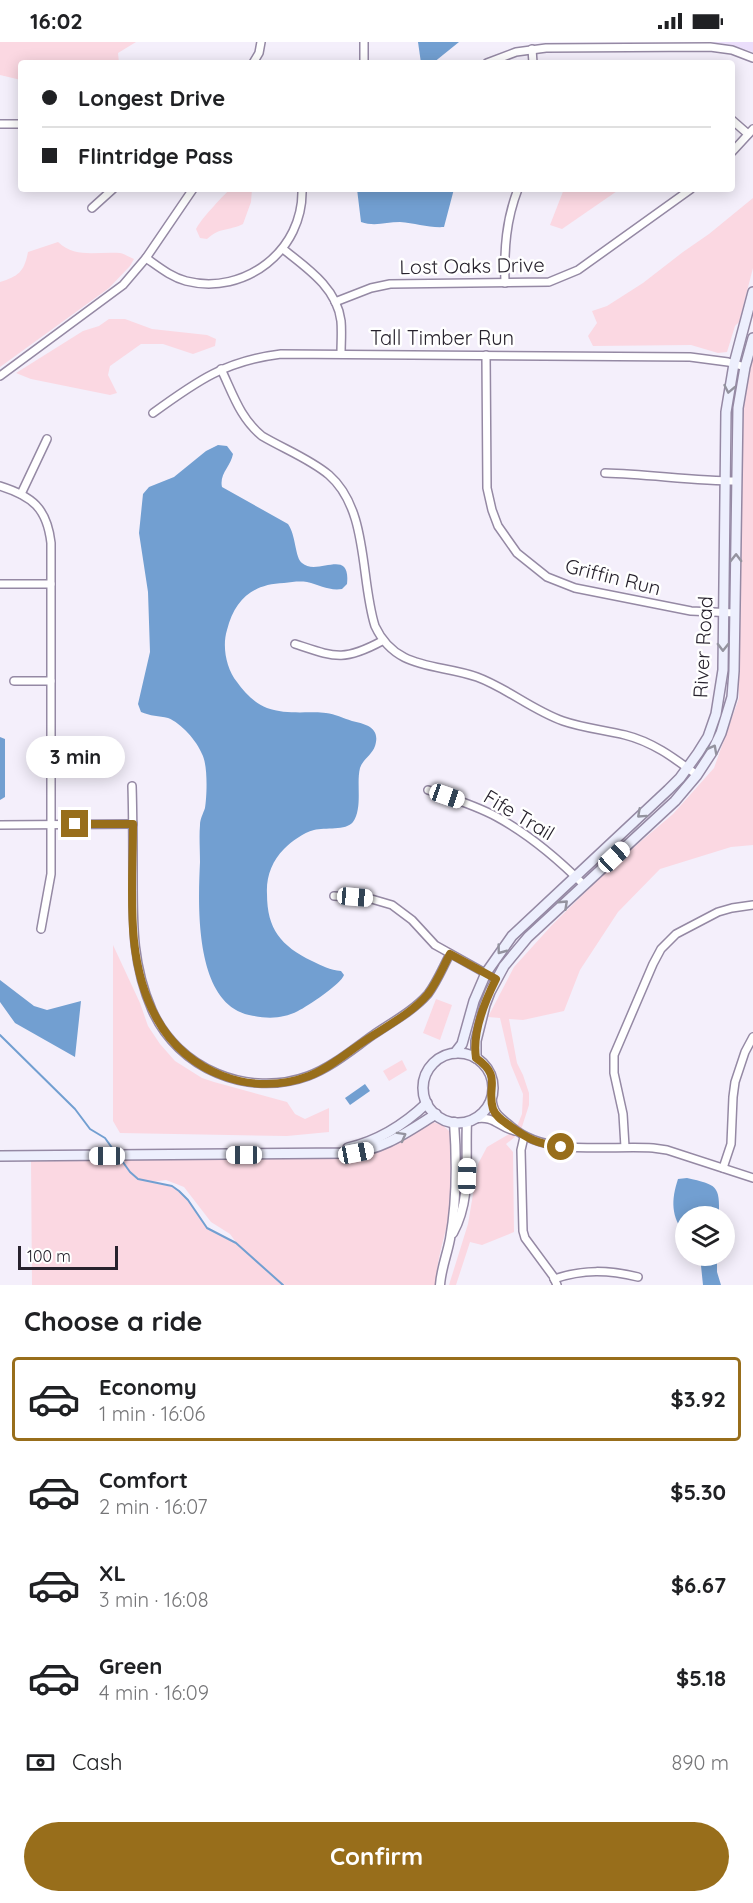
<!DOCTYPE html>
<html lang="en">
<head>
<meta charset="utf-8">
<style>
  body { margin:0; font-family:Quicksand,sans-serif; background:#f2f2f2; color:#202124; height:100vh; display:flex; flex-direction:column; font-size:22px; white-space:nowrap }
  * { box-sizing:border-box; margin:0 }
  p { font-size:20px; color:#757577 }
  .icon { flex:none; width:33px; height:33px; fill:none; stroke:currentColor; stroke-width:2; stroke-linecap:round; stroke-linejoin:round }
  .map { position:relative; height:1243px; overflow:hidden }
  .sheet { display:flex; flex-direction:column; background:#fff; flex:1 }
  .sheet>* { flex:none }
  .top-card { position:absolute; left:18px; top:18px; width:717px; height:132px; border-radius:6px; box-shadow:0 3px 15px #0003; display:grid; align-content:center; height:132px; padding:0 24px; background:#fff }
  .controls { position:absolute; left:675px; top:1164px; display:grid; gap:12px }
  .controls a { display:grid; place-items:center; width:60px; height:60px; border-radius:50%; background:#fff; box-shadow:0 3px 15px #0003; font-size:30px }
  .scale { position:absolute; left:18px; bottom:15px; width:100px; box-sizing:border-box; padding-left:6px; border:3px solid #27222d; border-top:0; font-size:16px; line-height:21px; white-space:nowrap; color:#27222d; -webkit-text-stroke:4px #fff; paint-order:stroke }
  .end { position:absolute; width:27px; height:27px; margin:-14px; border:8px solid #986e1b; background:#fff; box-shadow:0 0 0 3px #fff }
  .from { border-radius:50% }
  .bubble { position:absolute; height:42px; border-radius:21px; background:#fff; box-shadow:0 3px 15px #0003; font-size:20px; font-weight:700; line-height:42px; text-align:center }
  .car { position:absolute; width:18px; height:36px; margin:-18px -9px; border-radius:8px; box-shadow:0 0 4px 2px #0007; background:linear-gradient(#fff 24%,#345 0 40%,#fff 0 76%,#345 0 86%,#fff 0) }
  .top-card b { display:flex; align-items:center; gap:21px; height:57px; font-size:22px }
  .top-card b+b { border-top:2px solid #e0e0e0 }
  .top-card i { width:15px; height:15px; background:#202124 }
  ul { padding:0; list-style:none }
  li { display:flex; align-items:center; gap:18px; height:84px; margin:0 12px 9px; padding:0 12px; border:3px solid transparent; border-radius:6px }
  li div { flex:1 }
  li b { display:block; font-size:22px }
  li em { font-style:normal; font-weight:700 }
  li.active { border-color:#986e1b }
  li>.icon { width:54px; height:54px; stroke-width:1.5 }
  h2 { padding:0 24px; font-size:27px; line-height:72px }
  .pay { display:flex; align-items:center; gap:15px; height:66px; padding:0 24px; font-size:22px }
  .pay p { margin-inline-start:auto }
  .cta { display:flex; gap:12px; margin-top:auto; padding:12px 24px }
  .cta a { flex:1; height:69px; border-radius:36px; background:#986e1b; color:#fff; font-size:24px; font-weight:700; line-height:69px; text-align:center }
  .status { display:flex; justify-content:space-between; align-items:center; height:42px; padding:0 30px; background:#fff; direction:ltr }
  .status svg { height:16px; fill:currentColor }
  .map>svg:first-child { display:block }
</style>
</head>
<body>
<div class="status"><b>16:02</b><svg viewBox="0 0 49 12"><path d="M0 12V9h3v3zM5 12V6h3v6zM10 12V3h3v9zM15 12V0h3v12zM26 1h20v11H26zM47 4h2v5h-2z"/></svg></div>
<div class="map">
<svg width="753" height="1243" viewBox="0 0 753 1243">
  <rect width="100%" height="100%" fill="#f4effb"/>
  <path fill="#ebdefb" d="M709,0H753V10L733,3Z"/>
  <g fill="#fbd8e2" fill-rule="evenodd">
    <path d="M0,0H136L118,11L119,21H21V38L0,33Z"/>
    <path d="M230,147H252L251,160L243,182C229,189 220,185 207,197L200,196L196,187C200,178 222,155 230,147Z"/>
    <path d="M564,147H620L562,187L550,183Z"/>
    <path d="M753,156V226L739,280L735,284L727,310L718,311L691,303L593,304L588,294L597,281L592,269L607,264L643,241L683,210L709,192Z"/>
    <path d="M58,200C76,217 98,209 120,211C125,212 129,215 134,217L130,224L109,246L0,325V240C19,234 24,230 28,210Z"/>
    <path d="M109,277H125L152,287L207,293L216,297L215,304L193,312L163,302H141L110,324L108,333L117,351L110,353L31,337L16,331L83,289L99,284Z"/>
    <path d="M753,312V803L731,805L660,827L618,870L580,928L564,969L523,978L509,977L517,1021L523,1033L529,1051V1063L520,1091L506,1102L513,1110L514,1190L482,1203L470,1200L456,1243H449L468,1182L478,1122L487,1105L511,1091L518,1082L522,1072L523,1052L511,1023L500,976L488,975L514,925L552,883L613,823L673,772L714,726L739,656L735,571L738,396Z"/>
    <path d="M113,903L140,961L148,984L160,1002L175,1019L202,1036L214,1040L287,1060L295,1072L305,1077L329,1066V1090L287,1094L120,1091L113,1079Z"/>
    <path d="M436,957L452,963L440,998L423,991Z"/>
    <path d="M402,1018L407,1028L389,1039L383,1029Z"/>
    <path d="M433,1080L444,1084L451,1091C452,1112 455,1135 452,1156C449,1185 436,1214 436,1243H32L31,1119L335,1115ZM166,1138L184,1145L211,1180L230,1192L238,1203L207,1186L188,1158L176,1146L152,1140Z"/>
  </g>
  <g fill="#729fd1">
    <path d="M418,0H459L433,21H421Z"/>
    <path d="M357,147H454L444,185C429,186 415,181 400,180C386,180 375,185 361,180Z"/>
    <path d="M218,403L227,404L233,412C231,424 219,432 222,445L288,482C296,493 295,516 302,521C317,535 351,504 347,542L342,547C329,549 320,543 307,540C299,539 292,540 284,541C253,542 235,557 227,588C222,604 226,626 237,640C244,650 255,662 267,666C286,673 306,669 326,671C335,672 343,676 352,679C365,682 381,685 375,704C372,713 363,717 360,726C356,742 363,765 353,780C346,789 325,785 314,788C303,791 292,799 284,807C272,819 266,835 267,852C267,887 281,904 312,919C322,924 330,928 341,929L344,933C341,942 308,964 298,969C282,977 267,977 249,973C194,961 198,863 200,820C200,808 199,795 200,783C200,777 203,772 205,766C207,753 208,723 202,712C197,699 181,681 168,676C159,674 150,674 141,670L138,662L150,610L148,550L139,491L143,452L149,445L174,435L206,409Z"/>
    <path d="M0,695L5,697V755L0,758Z"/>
    <path d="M0,938L34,964L47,968L81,959L75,1015L15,981L0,960Z"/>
    <path d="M365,1042L370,1049L350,1063L345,1056Z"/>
    <path d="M687,1136C717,1143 720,1143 719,1174H686L685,1192C671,1175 671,1158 678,1137Z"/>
    <path d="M700,1214H717V1230L721,1243H703Z"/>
  </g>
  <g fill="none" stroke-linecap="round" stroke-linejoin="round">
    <g stroke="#729fd1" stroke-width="2">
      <path d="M0,993L75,1067L90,1087L105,1096L115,1110"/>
      <path d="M120,1116L130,1130L138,1137L172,1144L179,1149L188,1158L207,1186L236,1201L283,1243"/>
    </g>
    <defs>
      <g id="minor">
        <path d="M364,0V21"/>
        <path d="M532,7L533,21"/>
        <path d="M253,21L259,11L261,0"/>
        <path d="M487,21L516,10L546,6L710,5L732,8L753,16"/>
        <path d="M732,78L748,92"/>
        <path d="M0,82H21"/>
        <path d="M732,110L753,87"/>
        <path d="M92,166L113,147"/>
        <path d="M283,207C307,226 337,246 341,279C342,290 341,301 341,312"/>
        <path d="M146,216C159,225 171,235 186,239C245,254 304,208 302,147"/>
        <path d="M505,241C504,207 506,178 518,147"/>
        <path d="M335,260L371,246L390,242L549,240L578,228L691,147"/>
        <path d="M486,313L487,446L492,468L498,484L517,511L547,535L575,546L691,569L735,571"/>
        <path d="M221,327C233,352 240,376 262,394C284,407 310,417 329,433C369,468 360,537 375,584C396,629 437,621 477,635C507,646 532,668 563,679C583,686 605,688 625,693C653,700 674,716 697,733"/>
        <path d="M0,334L123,243L146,216L193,147"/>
        <path d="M153,371C197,339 225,319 281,312L690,315L728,320L745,325"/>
        <path d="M605,431C649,432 693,439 737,439"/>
        <path d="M0,444C32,454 47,466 51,501V832L41,887"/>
        <path d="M21,452L47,397"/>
        <path d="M0,542H51"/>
        <path d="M295,602C335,615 343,620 382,599"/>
        <path d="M14,639H51"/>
        <path d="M132,744C133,775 133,807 133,839C133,886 133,924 152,968C178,1027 248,1056 308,1034C332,1025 353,1007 373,993C392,980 413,969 428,952C437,940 443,925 450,912"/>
        <path d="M428,748C451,756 475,763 497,775C530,793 557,816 584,843"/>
        <path d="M0,783L133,782"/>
        <path d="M334,854L368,856L392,863L412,878L435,903L496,937"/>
        <path d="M492,1056C493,1072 500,1075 512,1085C546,1115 609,1103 653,1106L667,1108L753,1136"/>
        <path d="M474,1077C495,1073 497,1085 515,1089"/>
        <path d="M524,1095L521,1108L523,1189L525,1196L553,1234L557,1243"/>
        <path d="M625,1105L623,1072L614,1031V1013L653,922L661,907L676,892L718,870L732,866L753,863"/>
        <path d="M723,1126L731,1102L733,1055L735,1040L745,1010L753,995"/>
        <path d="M554,1237C584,1227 608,1228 638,1235"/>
      </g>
      <g id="tertiary">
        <path d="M453,1191C472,1156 465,1117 467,1080"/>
        <path d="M440,1243C441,1227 447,1213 450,1197C457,1158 457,1120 454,1080"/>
      </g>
      <g id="secondary">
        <path d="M455,1011L462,1002L474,959L486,931L512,894L668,748L680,736L698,711L708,695L716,672L723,628L726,370L734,322L753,250"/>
        <circle cx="458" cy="1046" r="35"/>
        <path d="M476,1016V999L485,963L490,950L504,924L528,895L675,759L697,733L712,710L721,691L732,655L734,629L738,366L745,325L753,296"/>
        <path d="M348,1106C378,1099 405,1082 427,1061"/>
        <path d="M0,1114L349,1111C383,1108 407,1090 436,1072"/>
      </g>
    </defs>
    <use href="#minor" stroke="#9589a4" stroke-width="10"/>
    <use href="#tertiary" stroke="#9589a4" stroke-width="11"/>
    <use href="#secondary" stroke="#9589a4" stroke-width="12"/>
    <use href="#minor" stroke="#fff" stroke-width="7"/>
    <use href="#tertiary" stroke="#fff" stroke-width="8"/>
    <use href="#secondary" stroke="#edeffd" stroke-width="9"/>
  </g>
  <defs><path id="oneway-chevron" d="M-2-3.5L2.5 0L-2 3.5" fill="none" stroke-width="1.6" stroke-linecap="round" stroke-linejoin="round" transform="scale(1.5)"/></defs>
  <g stroke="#94939f">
    <use href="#oneway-chevron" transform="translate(729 347) rotate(101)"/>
    <use href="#oneway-chevron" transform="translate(736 516) rotate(-89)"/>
    <use href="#oneway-chevron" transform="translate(723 605) rotate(91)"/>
    <use href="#oneway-chevron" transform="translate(713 707) rotate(-62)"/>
    <use href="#oneway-chevron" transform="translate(641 772) rotate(138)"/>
    <use href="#oneway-chevron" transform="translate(564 862) rotate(-43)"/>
    <use href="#oneway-chevron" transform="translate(501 908) rotate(127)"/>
    <use href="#oneway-chevron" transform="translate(402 1094) rotate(-29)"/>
  </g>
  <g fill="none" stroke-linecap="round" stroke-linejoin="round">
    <path stroke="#986e1b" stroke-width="8" d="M75,782H133C133,847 124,918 157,977C186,1030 251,1056 309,1034C330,1026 348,1010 366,998C387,984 412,971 428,952C437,940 443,925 450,912L496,937C485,959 472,991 476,1016C503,1035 486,1045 493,1067C496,1075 503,1079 510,1084C529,1098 537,1101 561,1105"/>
  </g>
  <g text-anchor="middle" stroke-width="5" stroke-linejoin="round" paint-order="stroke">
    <g font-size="20" fill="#27222d" stroke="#fff">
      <text transform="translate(472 224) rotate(-1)" y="7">Lost Oaks Drive</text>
      <text x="442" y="303">Tall Timber Run</text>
      <text transform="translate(613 535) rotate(14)" y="7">Griffin Run</text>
      <text transform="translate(703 605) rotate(-87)" y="7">River Road</text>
      <text transform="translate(519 773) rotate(31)" y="7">Fife Trail</text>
    </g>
  </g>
</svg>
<div class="controls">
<a><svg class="icon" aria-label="layers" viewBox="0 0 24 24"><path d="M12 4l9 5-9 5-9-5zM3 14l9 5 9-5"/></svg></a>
</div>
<div class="scale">100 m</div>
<i class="end from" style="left:561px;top:1105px"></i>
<i class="end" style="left:75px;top:782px"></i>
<div class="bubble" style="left:26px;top:694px;width:99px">3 min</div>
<i class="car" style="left:447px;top:754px;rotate:109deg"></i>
<i class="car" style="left:614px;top:815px;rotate:47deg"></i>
<i class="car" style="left:355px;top:855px;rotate:95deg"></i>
<i class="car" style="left:356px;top:1111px;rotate:79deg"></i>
<i class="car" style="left:244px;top:1113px;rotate:270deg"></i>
<i class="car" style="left:107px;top:1114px;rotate:270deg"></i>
<i class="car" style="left:467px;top:1134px;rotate:1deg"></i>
<div class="top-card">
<b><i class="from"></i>Longest Drive</b>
<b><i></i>Flintridge Pass</b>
</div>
</div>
<section class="sheet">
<h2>Choose a ride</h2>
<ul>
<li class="active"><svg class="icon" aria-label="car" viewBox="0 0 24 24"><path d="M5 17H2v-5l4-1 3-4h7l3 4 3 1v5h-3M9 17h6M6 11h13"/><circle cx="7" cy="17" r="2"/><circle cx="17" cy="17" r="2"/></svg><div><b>Economy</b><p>1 min · 16:06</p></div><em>$3.92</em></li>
<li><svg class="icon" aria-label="car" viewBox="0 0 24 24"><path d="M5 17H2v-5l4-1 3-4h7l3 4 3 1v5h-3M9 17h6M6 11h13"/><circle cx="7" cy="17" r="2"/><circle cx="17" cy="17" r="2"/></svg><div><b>Comfort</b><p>2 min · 16:07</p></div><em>$5.30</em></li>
<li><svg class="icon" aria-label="car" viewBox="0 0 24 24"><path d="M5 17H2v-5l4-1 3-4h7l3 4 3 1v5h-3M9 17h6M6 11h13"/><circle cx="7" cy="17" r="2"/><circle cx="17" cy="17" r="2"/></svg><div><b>XL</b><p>3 min · 16:08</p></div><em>$6.67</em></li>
<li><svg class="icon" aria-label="car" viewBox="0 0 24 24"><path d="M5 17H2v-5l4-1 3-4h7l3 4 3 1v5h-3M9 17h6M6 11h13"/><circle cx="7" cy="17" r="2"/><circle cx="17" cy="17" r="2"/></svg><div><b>Green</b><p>4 min · 16:09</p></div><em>$5.18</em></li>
</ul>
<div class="pay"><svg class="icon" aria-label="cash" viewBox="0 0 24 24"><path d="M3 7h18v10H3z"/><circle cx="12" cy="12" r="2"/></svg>Cash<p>890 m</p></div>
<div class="cta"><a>Confirm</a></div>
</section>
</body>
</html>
